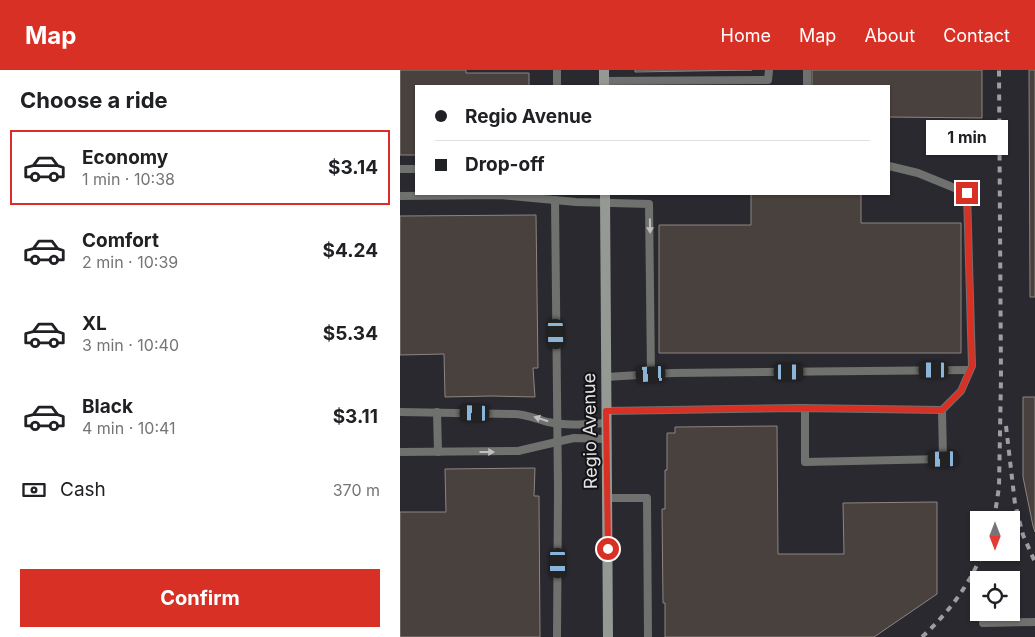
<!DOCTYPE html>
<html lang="en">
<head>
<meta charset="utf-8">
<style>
  body { margin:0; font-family:Inter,sans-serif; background:#f2f2f2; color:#202124; height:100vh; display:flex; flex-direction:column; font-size:19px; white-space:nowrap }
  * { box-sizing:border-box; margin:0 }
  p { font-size:16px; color:#757577 }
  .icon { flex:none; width:28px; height:28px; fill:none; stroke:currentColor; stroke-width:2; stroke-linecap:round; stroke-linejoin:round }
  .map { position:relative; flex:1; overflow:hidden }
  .sheet { display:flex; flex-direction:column; background:#fff; width:400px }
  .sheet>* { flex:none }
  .guide { position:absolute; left:15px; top:15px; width:475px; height:110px; border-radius:0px; box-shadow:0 1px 4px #0004; display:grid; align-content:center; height:110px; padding:0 20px; background:#fff }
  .needle { width:32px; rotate:180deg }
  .tools { position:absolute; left:570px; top:441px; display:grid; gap:10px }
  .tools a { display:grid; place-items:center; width:50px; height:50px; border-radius:0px; background:#fff; box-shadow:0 1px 4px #0004; font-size:25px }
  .end { position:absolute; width:22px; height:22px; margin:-11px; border:6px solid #d93025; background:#fff; box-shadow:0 0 0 2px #fff }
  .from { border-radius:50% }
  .bubble { position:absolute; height:35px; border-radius:0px; background:#fff; box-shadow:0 1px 4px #0004; font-size:16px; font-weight:700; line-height:35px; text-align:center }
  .car { position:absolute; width:15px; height:30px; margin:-15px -8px; border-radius:6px; box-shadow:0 0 4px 1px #0007; background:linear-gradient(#222 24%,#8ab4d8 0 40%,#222 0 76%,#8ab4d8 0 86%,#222 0) }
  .guide b { display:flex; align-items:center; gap:18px; height:48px; font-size:19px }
  .guide b+b { border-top:1px solid #e0e0e0 }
  .guide i { width:12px; height:12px; background:#202124 }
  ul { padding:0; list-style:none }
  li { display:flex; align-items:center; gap:15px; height:75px; margin:0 10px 8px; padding:0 10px; border:2px solid transparent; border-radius:0px }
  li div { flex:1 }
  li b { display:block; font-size:19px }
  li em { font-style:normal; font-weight:700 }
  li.on { border-color:#d93025 }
  li>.icon { width:45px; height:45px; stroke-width:1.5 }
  h2 { padding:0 20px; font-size:22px; line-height:60px }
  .pay { display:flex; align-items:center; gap:12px; height:55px; padding:0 20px; font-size:19px }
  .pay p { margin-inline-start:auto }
  .primary-button { display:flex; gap:10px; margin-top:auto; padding:10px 20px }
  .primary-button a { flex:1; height:58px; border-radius:0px; background:#d93025; color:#fff; font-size:20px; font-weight:700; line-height:58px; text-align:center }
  header { display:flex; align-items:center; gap:30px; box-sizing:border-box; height:70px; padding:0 25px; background:#d93025; color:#fff }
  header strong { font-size:24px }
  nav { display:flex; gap:28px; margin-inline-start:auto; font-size:18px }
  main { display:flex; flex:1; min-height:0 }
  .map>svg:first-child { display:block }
</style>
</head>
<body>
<header>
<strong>Map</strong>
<nav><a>Home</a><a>Map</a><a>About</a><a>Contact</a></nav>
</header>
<main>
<section class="sheet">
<h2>Choose a ride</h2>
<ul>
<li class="on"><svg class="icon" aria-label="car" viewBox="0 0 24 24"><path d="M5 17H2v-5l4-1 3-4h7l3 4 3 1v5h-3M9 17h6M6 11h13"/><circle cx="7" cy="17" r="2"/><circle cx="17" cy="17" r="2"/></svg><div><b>Economy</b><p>1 min · 10:38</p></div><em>$3.14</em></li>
<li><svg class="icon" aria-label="car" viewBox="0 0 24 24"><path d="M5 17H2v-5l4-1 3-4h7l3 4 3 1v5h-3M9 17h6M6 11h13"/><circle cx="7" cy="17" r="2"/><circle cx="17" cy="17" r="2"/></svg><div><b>Comfort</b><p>2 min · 10:39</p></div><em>$4.24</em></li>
<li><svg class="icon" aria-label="car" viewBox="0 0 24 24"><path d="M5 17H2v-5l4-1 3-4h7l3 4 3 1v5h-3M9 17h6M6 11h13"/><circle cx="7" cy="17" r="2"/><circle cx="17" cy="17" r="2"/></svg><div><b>XL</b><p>3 min · 10:40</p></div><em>$5.34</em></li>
<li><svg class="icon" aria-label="car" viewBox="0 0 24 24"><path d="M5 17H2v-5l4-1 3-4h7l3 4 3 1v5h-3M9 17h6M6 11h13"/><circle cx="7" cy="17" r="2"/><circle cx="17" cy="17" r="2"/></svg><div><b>Black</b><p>4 min · 10:41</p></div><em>$3.11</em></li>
</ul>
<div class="pay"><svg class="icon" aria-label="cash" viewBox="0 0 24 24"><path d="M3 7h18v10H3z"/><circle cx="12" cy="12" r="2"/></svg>Cash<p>370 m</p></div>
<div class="primary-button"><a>Confirm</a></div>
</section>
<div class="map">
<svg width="635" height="567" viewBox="0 0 635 567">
  <rect width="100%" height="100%" fill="#2a292f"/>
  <g fill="#48413d" stroke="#8d8581">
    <path d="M0,0H66V3H129V16H16V85H0Z"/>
    <path d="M235,0H352L235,2Z"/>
    <path d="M412,0H582V48L489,47V16H412Z"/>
    <path d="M629,0H635V227H630Z"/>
    <path d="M351,124H461V153H561V283H259V155H351Z"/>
    <path d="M136,145L138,298H133L135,327L91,326L45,327L44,284L0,285V146Z"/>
    <path d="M623,327H635V462L633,456L623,407Z"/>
    <path d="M377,356L378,484H444L443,433L537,432V524L474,567H265V533H263L262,439H265V400H267V363H275V357Z"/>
    <path d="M135,398L134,426H139L140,567H0V442H46L45,399Z"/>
  </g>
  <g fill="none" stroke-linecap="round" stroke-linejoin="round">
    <g stroke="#6f716e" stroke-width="8">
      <path d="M204,11L368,10L369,0"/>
      <path d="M157,16V0"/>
      <path d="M407,16V0"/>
      <path d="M0,99H16"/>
      <path d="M0,126L100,125L176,132L249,134L251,304"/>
      <path d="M155,130L158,420L157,567"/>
      <path d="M206,307L272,303L570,300"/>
      <path d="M405,338V392L543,389L542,340"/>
      <path d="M206,341L399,338L542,340L561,321L572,296L567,123L518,103L489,96"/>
      <path d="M0,342L114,344C126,344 136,349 148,352C167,356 187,354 206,353"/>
      <path d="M37,342L38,382"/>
      <path d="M0,382L118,381L165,370L174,368L206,369"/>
      <path d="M207,428H247L248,567"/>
      <path d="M583,553L635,552"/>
    </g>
    <g stroke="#959994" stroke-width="10">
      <path d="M204,0V16"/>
      <path d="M205,124L208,567"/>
    </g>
    <g stroke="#9e9da2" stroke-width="4" stroke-dasharray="6 6" stroke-linecap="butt">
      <path d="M606,356L615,434L623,465L635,492"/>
      <path d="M594,450L599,417L601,309L599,0"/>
      <path d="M522,567C549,542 568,517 583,482"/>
    </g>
  </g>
  <defs><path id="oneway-solid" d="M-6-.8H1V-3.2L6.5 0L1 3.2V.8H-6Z" transform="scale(1.25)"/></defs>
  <g fill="#c0c0c2">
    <use href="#oneway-solid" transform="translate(250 156) rotate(89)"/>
    <use href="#oneway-solid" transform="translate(141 349) rotate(-162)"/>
    <use href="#oneway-solid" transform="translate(87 382)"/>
  </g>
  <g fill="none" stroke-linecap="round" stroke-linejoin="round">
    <path stroke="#d93025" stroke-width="6" d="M208,479L206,341L399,338L542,340L561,321L572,296L567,123"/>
  </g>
  <g text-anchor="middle" stroke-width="4" stroke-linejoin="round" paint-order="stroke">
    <g font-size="18" fill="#e3e2e6" stroke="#131215">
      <text transform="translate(190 361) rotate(-91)" y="6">Regio Avenue</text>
    </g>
  </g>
</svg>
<div class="tools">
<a><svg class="needle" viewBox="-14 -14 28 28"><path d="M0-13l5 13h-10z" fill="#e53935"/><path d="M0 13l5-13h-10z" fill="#757577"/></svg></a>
<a><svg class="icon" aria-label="locate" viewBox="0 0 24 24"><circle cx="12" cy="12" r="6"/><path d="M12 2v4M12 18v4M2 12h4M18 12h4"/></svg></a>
</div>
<i class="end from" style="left:208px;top:479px"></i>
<i class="end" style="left:567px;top:123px"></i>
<div class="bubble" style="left:526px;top:50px;width:82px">1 min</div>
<i class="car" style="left:156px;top:264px;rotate:179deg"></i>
<i class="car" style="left:534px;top:300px;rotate:270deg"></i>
<i class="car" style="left:389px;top:302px;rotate:90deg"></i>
<i class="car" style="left:251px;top:304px;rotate:267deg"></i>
<i class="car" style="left:75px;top:343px;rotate:271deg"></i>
<i class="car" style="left:543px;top:389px;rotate:269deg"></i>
<i class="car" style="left:158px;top:493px;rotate:180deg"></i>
<div class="guide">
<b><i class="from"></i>Regio Avenue</b>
<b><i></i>Drop-off</b>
</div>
</div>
</main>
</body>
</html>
